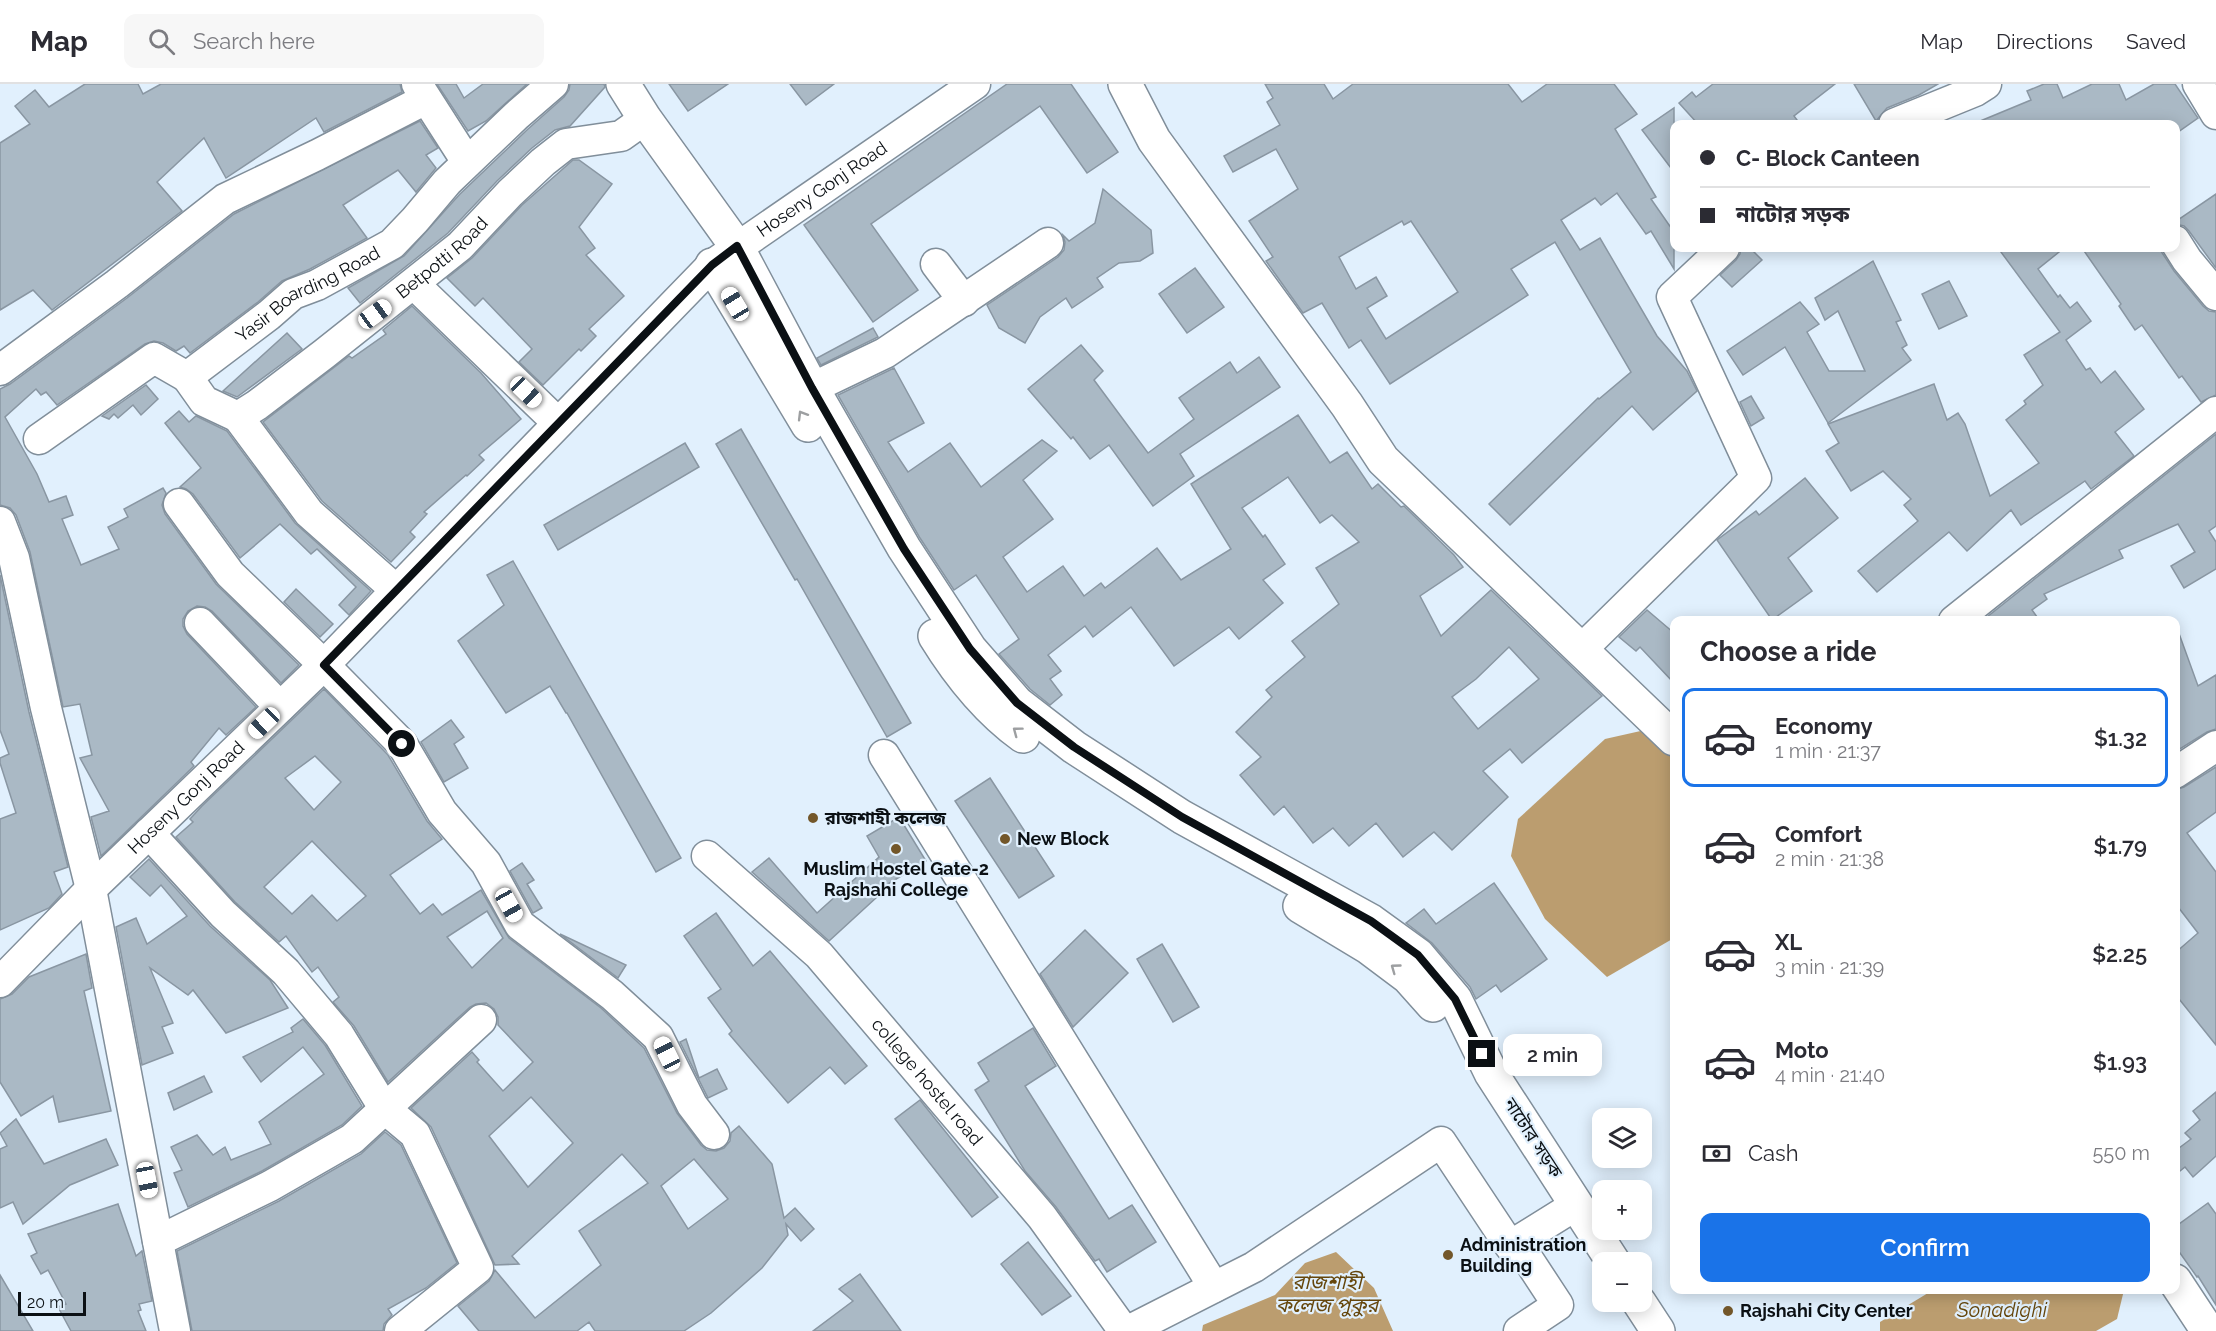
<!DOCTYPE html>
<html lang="en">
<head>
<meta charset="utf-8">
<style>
  body { margin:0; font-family:Raleway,"Noto Sans Bengali",sans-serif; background:#f7f7f7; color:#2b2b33; height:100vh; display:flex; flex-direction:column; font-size:22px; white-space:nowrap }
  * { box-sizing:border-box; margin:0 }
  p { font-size:20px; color:#7c7c81 }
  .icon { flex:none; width:33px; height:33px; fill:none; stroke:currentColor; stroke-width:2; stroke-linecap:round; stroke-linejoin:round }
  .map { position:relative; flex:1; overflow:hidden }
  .sheet { position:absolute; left:1670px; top:532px; width:510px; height:678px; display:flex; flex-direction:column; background:#fff; border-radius:12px; box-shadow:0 3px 15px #0003 }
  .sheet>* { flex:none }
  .hud { position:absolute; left:1670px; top:36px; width:510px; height:132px; border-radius:12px; box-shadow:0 3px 15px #0003; display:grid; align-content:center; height:132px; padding:0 30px; background:#fff }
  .tools { position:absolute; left:1592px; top:1024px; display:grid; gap:12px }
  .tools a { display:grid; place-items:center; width:60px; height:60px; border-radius:12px; background:#fff; box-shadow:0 3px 15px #0003; font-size:30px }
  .scale { position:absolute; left:18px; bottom:15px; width:68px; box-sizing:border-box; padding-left:6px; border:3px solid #0b1014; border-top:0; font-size:16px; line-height:21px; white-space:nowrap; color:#0b1014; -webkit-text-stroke:4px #e1f0fd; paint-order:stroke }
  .end { position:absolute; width:27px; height:27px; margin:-14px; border:8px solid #0b1014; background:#fff; box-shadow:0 0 0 3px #fff }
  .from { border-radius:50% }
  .bubble { position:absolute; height:42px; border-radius:12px; background:#fff; box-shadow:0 3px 15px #0003; font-size:20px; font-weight:600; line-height:42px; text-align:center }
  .car { position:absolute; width:18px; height:36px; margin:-18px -9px; border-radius:8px; box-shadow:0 0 4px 2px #0007; background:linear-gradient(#fff 24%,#345 0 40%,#fff 0 76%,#345 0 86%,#fff 0) }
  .hud b { display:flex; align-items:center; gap:21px; height:57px; font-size:22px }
  .hud b+b { border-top:2px solid #e1e1e2 }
  .hud i { width:15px; height:15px; background:#2b2b33 }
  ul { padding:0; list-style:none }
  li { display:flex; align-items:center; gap:18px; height:99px; margin:0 12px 9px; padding:0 18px; border:3px solid transparent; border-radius:12px }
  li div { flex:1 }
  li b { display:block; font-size:22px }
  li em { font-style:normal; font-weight:600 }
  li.current { border-color:#1a73e8 }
  li>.icon { width:54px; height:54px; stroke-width:1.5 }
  h2 { padding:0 30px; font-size:27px; line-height:72px }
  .pay { display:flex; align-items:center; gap:15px; height:66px; padding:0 30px; font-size:22px }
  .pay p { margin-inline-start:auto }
  .action { display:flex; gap:12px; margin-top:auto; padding:12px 30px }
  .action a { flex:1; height:69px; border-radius:12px; background:#1a73e8; color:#fff; font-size:24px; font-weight:600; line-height:69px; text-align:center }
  header { display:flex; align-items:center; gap:36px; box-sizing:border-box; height:84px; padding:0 30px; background:#fff; border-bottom:2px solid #e1e1e2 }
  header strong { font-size:28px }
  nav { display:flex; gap:33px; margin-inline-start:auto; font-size:21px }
  .search { width:420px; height:54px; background:#f7f7f7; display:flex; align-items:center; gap:15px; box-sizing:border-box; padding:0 21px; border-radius:12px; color:#7c7c81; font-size:22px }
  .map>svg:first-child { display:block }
</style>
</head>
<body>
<header>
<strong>Map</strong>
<div class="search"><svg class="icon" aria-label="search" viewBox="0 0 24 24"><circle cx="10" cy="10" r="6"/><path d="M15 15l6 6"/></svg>Search here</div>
<nav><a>Map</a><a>Directions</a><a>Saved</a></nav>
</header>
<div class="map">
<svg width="2216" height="1247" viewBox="0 0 2216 1247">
  <rect width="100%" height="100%" fill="#e1f0fd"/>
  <g fill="#bb9d6f">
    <path d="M1645,646L1674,674V854L1607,893L1545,835L1511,772L1518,735L1605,655Z"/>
    <path d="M1336,1168L1374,1204L1393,1247H1202L1203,1241L1275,1211L1305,1179Z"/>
    <path d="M1933,1206H2124L2117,1235L2096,1247H1880V1238Z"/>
  </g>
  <g fill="#aab9c5" stroke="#8996a2" stroke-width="1.5" fill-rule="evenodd">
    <path d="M85,0H138L143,10L161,0H400L402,8L324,48L316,34L226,94L204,54L157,98L182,127L52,226L33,206L0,226V59L30,40L15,22L35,6L49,23Z"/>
    <path d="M437,0H456L464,14L483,0H527L486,37L468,47Z"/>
    <path d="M570,0H604L605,3L570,42L555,46L532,64L497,97L448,149L360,219L348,204L404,172L460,110L528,45L564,13L569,6Z"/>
    <path d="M669,0H728L688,27Z"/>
    <path d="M790,0H834L806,21Z"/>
    <path d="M1007,0H1071L1118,68L1087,89L1040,22L871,140L918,206L873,238L804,141Z"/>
    <path d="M1265,0H1324L1333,15L1353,0H1508L1522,18L1547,0H1614L1637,30L1615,45L1656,113L1651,115L1674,148V185L1651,147L1646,150L1617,109L1601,121L1595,114L1561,136L1580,166L1600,154L1657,252L1687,287L1697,307L1653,346L1632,322L1510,441L1489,420L1598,314L1599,315L1631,288L1555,158L1511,185L1528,211L1390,300L1361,256L1349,264L1322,219L1303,229L1266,177L1273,173L1249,137L1298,105L1276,65L1233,88L1224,72L1280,41L1267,18L1273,14ZM1402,137L1404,141L1411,137L1458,208L1386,255L1367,224L1387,212L1376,193L1356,205L1339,173Z"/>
    <path d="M1713,0H1835L1794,32L1800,40H1698L1679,19L1692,8L1696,13Z"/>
    <path d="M1854,0H1938L1919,11L1887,24L1876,37Z"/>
    <path d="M2044,0H2057L2063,14L2092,0H2119L2126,16L2154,0H2175L2198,34L2178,48L2175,40H1973L2031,16L2027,7Z"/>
    <path d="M1674,24V88L1642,46Z"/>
    <path d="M420,37L438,64L426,71L436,84L416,108L398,86L343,121L367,154L310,185L282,197L258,218L190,269L184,262L176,267L163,259L154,257L145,260L57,321L46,308L41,311L36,305L5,333L37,390L49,418L66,412L73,431L62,435L81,481L119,465L108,443L128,433L124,425L163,404L166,409L162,421L165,430L216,500L299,581L281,599L212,527L205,523L197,522L188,527L183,535V542L187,550L256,623L226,651L219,644L191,678L194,682L101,772L91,733L109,727L80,674L92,671L80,620L63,623L30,468L16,431L10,424L0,421V305L10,300L127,214L234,130Z"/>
    <path d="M573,76H579L612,100L579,143L595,164L586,171L624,212L589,245L596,252L581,267L579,265L543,301L519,278L532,265L483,214L475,222L447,194L472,174L522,121Z"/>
    <path d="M1103,105L1151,146L1153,169L1140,177L1119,179L1097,194L1103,203L1072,224L1066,214L1040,233L1025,259L999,244L987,221L1058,173L1064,166L1065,158L1063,151L1069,157L1095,139Z"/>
    <path d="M2216,110V184L2189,147L2184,142L2175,140V138Z"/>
    <path d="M1741,164H1750L1762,176L1732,203L1720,191L1736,176L1740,170Z"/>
    <path d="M1998,164H2064L2038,185L2058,213L2060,211L2070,224L2077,218L2091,237L2066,256L2086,286L2090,284L2101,299L2115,287L2144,325L2115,348L2134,372L2091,405L2085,397L2021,441L2011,426L1967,467L1949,448L1877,508L1858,487L1918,437L1904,421L1911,415L1883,387L1851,407L1826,367L1839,359L1828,340L1934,300L1947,336L1958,329L1965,340L1990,412L2039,379L2006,336L2026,320L2024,317L2043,301L2024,271L2060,248Z"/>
    <path d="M2082,164H2159L2174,187L2203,222L2209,227L2216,228V311L2201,318L2182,292L2179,294L2142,241L2135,246L2119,222L2121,220Z"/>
    <path d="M1873,177L1901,236L1896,238L1907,261L1902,264L1911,276L1828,339L1785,263L1743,291L1727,267L1800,218L1819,240L1807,248L1829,287H1865L1838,227L1825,236L1815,214Z"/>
    <path d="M1195,184L1224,223L1187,249L1159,210Z"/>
    <path d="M1949,197L1967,232L1939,245L1922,210Z"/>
    <path d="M412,222L481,289L521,335L479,371L484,376L467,392L466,391L424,428L427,430L410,448L415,453L391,478L322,417L263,338L349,272L352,274L386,250L383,246Z"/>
    <path d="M873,244L878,253L821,281L817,274Z"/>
    <path d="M287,249L302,265L237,313L223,307Z"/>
    <path d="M1081,261L1103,287L1094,296L1148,369L1194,335L1179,314L1230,278L1237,289L1259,273L1280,303L1180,370L1194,392L1153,422L1109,361L1090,375L1073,353L1071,355L1028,305Z"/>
    <path d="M894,284L924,339L888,358L908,388L950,359L981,403L1042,356L1057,367L1023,396L1053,435L1003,473L1027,508L1063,482L1084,512L1101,499L1105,504L1157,464L1181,496L1231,465L1191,400L1298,331L1330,379L1347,368L1372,405L1378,400L1401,423L1404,422L1454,471L1463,483L1420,512L1441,552L1491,506L1602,612L1522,679L1510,665L1483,687L1508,713L1452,766L1434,748L1403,773L1376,739L1349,762L1333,744L1313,759L1284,722L1274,731L1240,691L1261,673L1236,648L1272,613L1266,606L1305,573L1292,557L1339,520L1316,484L1359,458L1332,431L1320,439L1288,393L1242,424L1263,453L1265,451L1285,480L1263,496L1283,519L1239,555L1229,543L1174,582L1131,523L1093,553L1085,542L1048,571L1061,587L1050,595L1062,611L1050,621L1030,605L999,570L1019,555L976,491L954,506L920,454L838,311ZM1509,563L1539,595L1478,645L1452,613L1476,595Z"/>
    <path d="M146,301L158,315L141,331L133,321L118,334L114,330L109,335L102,332Z"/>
    <path d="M1751,312L1764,334L1751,342L1740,318Z"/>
    <path d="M179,327L189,338L196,332L227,347L295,439L371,507L349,531L339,521L356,503L317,465L311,470L280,440L240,474L193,410L186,405L180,403L201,384L165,339Z"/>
    <path d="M741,345L911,639L887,653L797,495L795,496L716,360Z"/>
    <path d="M2216,350V442L2209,447L2216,458V485L2184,504L2171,482L2195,468L2178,440L2119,466L2123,474L2044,510L2047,515L2032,526L2040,537H1982Z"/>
    <path d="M685,359L699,383L558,466L544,441Z"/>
    <path d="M1805,394L1838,434L1788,474L1812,507L1772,536L1717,456L1756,427L1759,431Z"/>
    <path d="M513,477L681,774L656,788L567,629H566L550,602L506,629L458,557L504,521L487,491Z"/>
    <path d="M0,491L29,628L68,783L54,788L62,810L49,824L0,846V735L16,729L0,679V674L9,670L0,646Z"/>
    <path d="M296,505L333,540L320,553L284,518Z"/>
    <path d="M1647,526L1674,549V599L1640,563L1636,567L1619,553Z"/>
    <path d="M2177,544L2198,602L2216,591V645L2207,648L2175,668V545Z"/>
    <path d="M324,605L388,671L427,737L442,755L390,791L420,830L433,820L442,831L481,806L509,854L601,924L644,964L677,1029L701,1061L707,1066L716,1067L724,1064L730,1057L731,1049L739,1042L772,1080L784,1134L795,1124L814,1145L801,1157L786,1140L788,1151L762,1184L711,1229L684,1247H595L589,1238L577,1247H479L458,1222L489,1197L495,1186L535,1234L601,1181L579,1147L648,1099L622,1070L512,1172L519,1180L495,1181L431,1043L411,1024L472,968L479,976L477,978L503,1007L533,978L498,941V933L494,925L486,919L476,920L470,923L388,998L354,942L333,918L339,913L318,883L312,888L286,852L279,858L235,818L176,753L193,738L190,735L202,722ZM315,672L341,698L314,726L285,694ZM312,757L366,812L337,837L312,811L292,830L264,803ZM487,827L503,854L472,884L447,853ZM531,1013L573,1059L528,1103L489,1052ZM694,1075L728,1115L688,1145L661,1102Z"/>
    <path d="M451,636L464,653L454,660L468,684L444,698L421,658Z"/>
    <path d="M2216,683V728L2187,749L2216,788V961L2175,910V869L2198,849L2175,819V706L2184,703Z"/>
    <path d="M990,694L1054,792L1019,814L955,717Z"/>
    <path d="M899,733L926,777L873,809L877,813L829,857L752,788L769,774L817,829L879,773L867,752Z"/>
    <path d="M149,775L210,842L270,896L288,924L226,949L193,906L188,911L150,884L173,939L162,943L173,969L142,981L116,843L136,834L147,860L187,832L161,801L150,812L130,793Z"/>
    <path d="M522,779L534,796L527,800L542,824L533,829L510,787Z"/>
    <path d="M1494,799L1547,875L1501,908L1496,901L1476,915L1470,903L1432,859L1406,839L1424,825L1436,840Z"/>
    <path d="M716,829L753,882L770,867L867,982L845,1000L830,983L788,1019L729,950L732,947L708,914L721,905L684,852Z"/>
    <path d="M1085,846L1128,889L1073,943L1040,890Z"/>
    <path d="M560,850L626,881L618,894Z"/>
    <path d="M1162,860L1199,923L1173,938L1137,875Z"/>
    <path d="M86,870L92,904L84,907L111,1027L59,1038L53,1012L21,1032L0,998V915L12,910L29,893Z"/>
    <path d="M303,935L325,961L362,1022L342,1041L262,1087L188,1123L174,1089L182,1086L171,1063L197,1051L213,1071L225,1063L231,1076L271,1060L259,1038L324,990L303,963L261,998L243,973L293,948L291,944Z"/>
    <path d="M1033,944L1056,982L1025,1002L1109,1135L1132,1121L1156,1158L1107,1188L1099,1175L1095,1177L1056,1123L1025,1087L975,1006L989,997L978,979Z"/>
    <path d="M686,955L699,994L717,985L727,1005L708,1014L680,958Z"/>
    <path d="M204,992L212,1008L174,1026L168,1009Z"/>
    <path d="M2216,1008V1072L2193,1093L2185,1083L2175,1091V1067L2191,1055L2185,1049L2200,1036L2193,1027Z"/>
    <path d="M920,1016L998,1113L972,1133L895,1035Z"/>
    <path d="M16,1035L44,1080L106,1055L118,1081L70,1101L23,1140L13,1118L0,1124V1065L7,1062L0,1049Z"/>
    <path d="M385,1048L401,1061L457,1179L426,1204L388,1225L392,1231L384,1240L383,1247H192L177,1167L279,1117L361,1070Z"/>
    <path d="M2208,1119L2216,1130V1221L2198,1192L2197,1193L2175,1162V1143Z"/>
    <path d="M118,1120L136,1172L142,1167L152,1217L139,1220L141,1226L138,1227L146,1247H71L58,1223L66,1220L48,1186L41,1190L31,1172L37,1169L28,1150Z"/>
    <path d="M1028,1158L1071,1212L1042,1231L1001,1180Z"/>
    <path d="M860,1190L901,1247H813L853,1217L839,1205Z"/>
    <path d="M0,1191L33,1247H0Z"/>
  </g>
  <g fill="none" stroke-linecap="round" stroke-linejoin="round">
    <defs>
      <g id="minor">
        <path d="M417,0L467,78"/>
        <path d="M2198,0L2216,30"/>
        <path d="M1894,40L1975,7L1986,0"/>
        <path d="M2175,157L2187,176L2216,211"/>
        <path d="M936,180L964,217"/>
        <path d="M414,200L558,339"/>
        <path d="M0,286L117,200L225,115L317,71L426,15"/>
        <path id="s1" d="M187,293L204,317L238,333L257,321L324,270L460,162L510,109L543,78L566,60L621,52L645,35"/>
        <path d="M812,304L885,269L1048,159"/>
        <path d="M238,333L309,429L396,506"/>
        <path id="s2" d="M39,355L154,274L187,293L269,231L293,210L317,201L392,160L415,136L447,98L516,32L553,0"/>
        <path d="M179,420L230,490L324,581L402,660L442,728L486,779L520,841L612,911L658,953L692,1021L714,1050"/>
        <path d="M0,438L14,474L46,624L91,805L175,1247"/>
        <path d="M1954,537L2216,328"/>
        <path d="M200,539L280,623"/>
        <path d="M1581,566L1756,394L1672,213L1724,164"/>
        <path d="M884,671L1214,1203"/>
        <path d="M2175,689L2216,662"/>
        <path d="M149,749L223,830L286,888L339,951L384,1024L415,1050L478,1184L400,1247"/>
        <path id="s3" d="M707,772L819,871L1042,1133L1124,1247"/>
        <path id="s4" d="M0,898L91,805L324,581L712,181L975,0"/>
        <path d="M158,1157L270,1102L352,1055L481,936"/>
        <path d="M1516,1157L1558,1221L1519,1247"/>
        <path d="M1128,1247L1254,1183L1441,1058L1510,1162L1576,1121"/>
      </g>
      <g id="major">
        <path d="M1125,0L1154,56L1347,321L1383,376L1674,655"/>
        <path d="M2175,1197L2208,1247"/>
      </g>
      <g id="highway">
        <path d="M623,0L645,35L737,163L812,304L904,464L970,565L1017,619L1074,663L1182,733L1371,837L1418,871L1455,915L1491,989L1614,1179"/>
        <path d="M712,181L808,341"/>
        <path d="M935,552C959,591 987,626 1023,652"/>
        <path d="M1300,822L1368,863L1408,893L1433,921"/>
        <path d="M1639,1218L1658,1247"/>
      </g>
    </defs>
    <use href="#minor" stroke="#808e9a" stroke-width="33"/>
    <use href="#major" stroke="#808e9a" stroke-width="36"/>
    <use href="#highway" stroke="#808e9a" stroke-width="36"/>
    <use href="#minor" stroke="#fff" stroke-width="30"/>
    <use href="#major" stroke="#fff" stroke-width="33"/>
    <use href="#highway" stroke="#fff" stroke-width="33"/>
  </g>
  <defs><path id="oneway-chevron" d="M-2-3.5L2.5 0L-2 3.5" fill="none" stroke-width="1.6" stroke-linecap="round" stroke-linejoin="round" transform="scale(1.5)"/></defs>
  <g stroke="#9d9fa1">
    <use href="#oneway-chevron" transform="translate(802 331) rotate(-121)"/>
    <use href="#oneway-chevron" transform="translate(1017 647) rotate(-143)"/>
    <use href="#oneway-chevron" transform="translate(1395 884) rotate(-144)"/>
  </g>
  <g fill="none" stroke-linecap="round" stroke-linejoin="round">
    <path stroke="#0b1014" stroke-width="8" d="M402,660L324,581L712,181L737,162L812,304L904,465L970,565L1017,619L1074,663L1182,733L1371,837L1418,871L1455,915L1482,970"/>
  </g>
  <g fill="#73572a" stroke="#e1f0fd" stroke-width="2">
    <circle cx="813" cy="734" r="6"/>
    <circle cx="1005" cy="755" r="6"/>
    <circle cx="896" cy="765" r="6"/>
    <circle cx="1448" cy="1171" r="6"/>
    <circle cx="1728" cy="1227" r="6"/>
  </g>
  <g text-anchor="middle" stroke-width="4.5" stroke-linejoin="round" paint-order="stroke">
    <g font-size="18" fill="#0b1014" stroke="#e1f0fd">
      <text dy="6" stroke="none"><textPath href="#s4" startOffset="1144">Hoseny Gonj Road</textPath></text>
      <text dy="6" stroke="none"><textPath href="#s1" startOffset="326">Betpotti Road</textPath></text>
      <text dy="6" stroke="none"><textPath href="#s2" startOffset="326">Yasir Boarding Road</textPath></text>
      <text dy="6" stroke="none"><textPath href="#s4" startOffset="262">Hoseny Gonj Road</textPath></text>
      <text dy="6" stroke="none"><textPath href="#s3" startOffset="316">college hostel road</textPath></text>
      <text transform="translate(1533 1054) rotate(57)" y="6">নাটোর সড়ক</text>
    </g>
    <g font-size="18" font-weight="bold" fill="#0b1014" stroke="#e1f0fd" text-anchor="start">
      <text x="825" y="740">রাজশাহী কলেজ</text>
      <text x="1017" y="761">New Block</text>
      <text x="896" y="791" text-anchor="middle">Muslim Hostel Gate-2<tspan x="896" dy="21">Rajshahi College</tspan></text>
      <text x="1460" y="1167">Administration<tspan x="1460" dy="21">Building</tspan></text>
      <text x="1740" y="1233">Rajshahi City Center</text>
    </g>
    <g font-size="20" font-style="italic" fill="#65460c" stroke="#e1f0fd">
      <text x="1327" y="1205">রাজশাহী<tspan x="1327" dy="23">কলেজ পুকুর</tspan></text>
      <text x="2002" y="1233">Sonadighi</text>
    </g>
  </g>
</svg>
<div class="tools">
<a><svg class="icon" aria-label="layers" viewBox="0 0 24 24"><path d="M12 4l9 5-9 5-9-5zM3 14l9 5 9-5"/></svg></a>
<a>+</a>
<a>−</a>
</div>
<div class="scale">20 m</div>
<i class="end from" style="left:402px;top:660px"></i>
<i class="end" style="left:1482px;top:970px"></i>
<div class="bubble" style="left:1503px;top:950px;width:99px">2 min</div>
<i class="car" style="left:735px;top:220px;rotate:329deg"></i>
<i class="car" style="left:375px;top:230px;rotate:54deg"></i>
<i class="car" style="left:526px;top:308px;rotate:134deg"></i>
<i class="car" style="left:264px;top:639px;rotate:226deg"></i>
<i class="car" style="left:509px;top:821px;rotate:151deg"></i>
<i class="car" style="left:667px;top:970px;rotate:334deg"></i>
<i class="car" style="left:147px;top:1096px;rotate:169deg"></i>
<div class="hud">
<b><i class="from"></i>C- Block Canteen</b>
<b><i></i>নাটোর সড়ক</b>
</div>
<section class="sheet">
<h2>Choose a ride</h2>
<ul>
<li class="current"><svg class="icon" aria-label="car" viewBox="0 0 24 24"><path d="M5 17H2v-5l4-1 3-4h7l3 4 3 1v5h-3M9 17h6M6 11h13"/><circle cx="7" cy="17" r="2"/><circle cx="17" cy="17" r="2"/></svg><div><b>Economy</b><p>1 min · 21:37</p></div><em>$1.32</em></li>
<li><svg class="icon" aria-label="car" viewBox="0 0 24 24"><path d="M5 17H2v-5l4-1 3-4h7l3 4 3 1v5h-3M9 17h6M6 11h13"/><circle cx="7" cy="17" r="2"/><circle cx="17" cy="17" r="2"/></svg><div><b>Comfort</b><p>2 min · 21:38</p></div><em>$1.79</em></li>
<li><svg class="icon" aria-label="car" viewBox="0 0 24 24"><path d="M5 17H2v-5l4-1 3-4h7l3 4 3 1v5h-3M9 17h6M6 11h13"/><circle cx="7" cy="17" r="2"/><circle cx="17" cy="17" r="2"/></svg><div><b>XL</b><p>3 min · 21:39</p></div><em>$2.25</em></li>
<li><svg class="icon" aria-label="car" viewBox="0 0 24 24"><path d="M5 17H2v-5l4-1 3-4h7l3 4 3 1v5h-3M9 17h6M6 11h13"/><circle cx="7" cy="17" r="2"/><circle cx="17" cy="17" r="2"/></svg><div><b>Moto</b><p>4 min · 21:40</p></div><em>$1.93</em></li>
</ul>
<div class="pay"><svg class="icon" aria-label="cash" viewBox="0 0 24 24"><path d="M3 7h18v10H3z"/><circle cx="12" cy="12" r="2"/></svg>Cash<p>550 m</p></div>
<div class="action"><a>Confirm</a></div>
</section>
</div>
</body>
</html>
